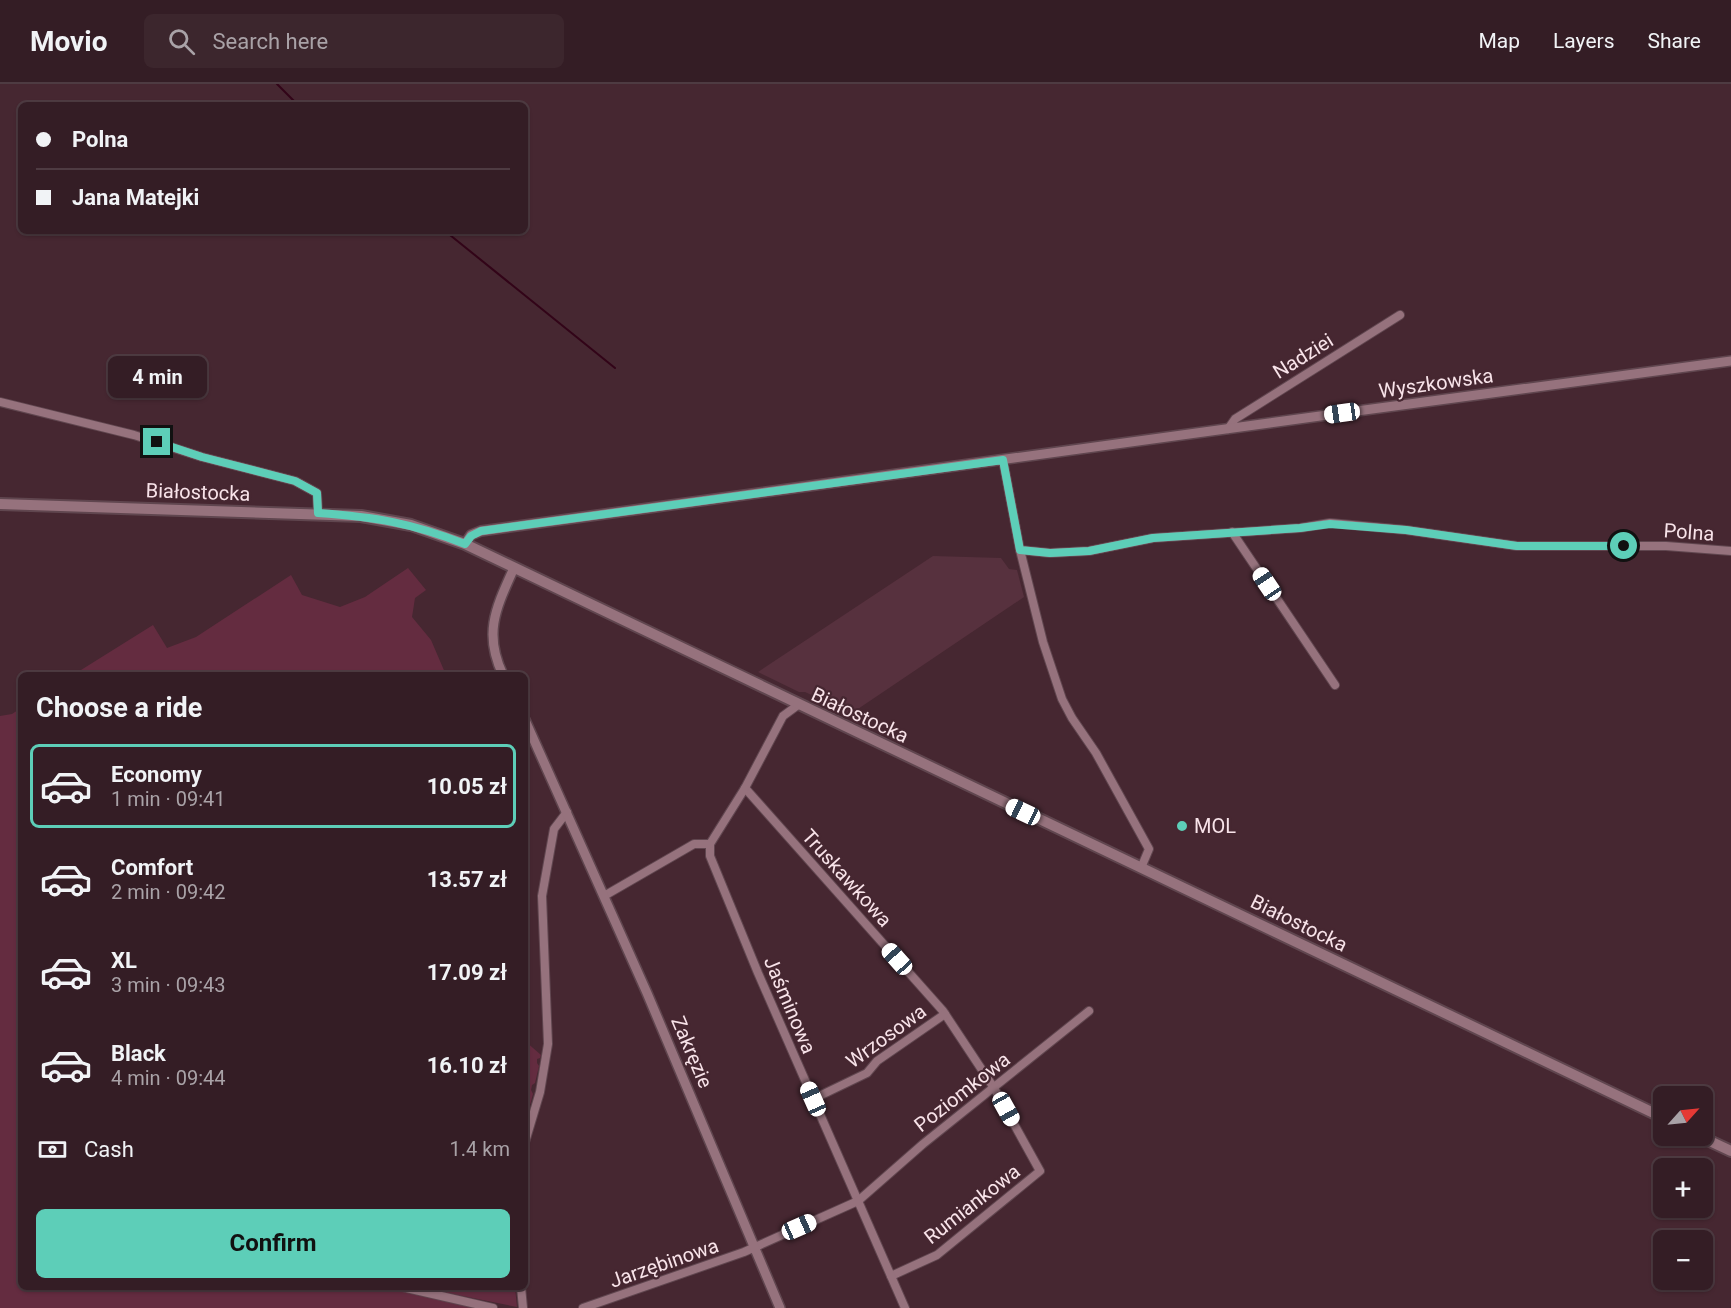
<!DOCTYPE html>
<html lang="en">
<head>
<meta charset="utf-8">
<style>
  body { margin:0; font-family:Roboto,sans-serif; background:#3c262d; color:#f1f3f6; height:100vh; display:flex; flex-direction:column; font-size:22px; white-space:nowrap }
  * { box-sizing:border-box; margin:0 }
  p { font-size:20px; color:#a9a2a7 }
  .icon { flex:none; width:33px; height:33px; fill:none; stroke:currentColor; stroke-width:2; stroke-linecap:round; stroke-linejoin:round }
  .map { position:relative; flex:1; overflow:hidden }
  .sheet { position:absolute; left:18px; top:588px; width:510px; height:618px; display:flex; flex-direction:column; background:#341d25; border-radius:9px; box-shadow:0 2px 4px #0004,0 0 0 2px #4e3b42 }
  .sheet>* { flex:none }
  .top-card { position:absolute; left:18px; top:18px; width:510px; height:132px; border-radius:9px; box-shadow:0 2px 4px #0004,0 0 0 2px #4e3b42; display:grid; align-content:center; height:132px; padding:0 18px; background:#341d25 }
  .needle { width:39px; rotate:63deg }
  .tools { position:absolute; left:1653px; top:1002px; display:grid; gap:12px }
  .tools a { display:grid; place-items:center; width:60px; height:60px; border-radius:9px; background:#341d25; box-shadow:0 2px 4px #0004,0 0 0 2px #4e3b42; font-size:30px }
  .end { position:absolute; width:27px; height:27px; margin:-14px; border:8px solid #5dceb8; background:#111; box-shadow:0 0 0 3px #111 }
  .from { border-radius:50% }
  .bubble { position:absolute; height:42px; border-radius:9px; background:#341d25; box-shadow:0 2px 4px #0004,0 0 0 2px #4e3b42; font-size:20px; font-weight:700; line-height:42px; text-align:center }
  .car { position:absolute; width:18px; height:36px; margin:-18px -9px; border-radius:8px; box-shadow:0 0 4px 2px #0007; background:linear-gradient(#fff 24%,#345 0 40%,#fff 0 76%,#345 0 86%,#fff 0) }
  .top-card b { display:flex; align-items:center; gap:21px; height:57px; font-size:22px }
  .top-card b+b { border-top:2px solid #4e3b42 }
  .top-card i { width:15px; height:15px; background:#f1f3f6 }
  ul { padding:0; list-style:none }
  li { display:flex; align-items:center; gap:18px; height:84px; margin:0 12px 9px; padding:0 6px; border:3px solid transparent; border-radius:9px }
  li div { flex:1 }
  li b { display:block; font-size:22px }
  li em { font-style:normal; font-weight:700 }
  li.on { border-color:#5dceb8 }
  li>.icon { width:54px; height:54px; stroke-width:1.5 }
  h2 { padding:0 18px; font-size:27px; line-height:72px }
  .pay { display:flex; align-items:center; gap:15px; height:66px; padding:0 18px; font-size:22px }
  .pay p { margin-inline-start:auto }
  .button { display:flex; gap:12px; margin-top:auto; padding:12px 18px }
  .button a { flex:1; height:69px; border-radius:9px; background:#5dceb8; color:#111; font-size:24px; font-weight:700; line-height:69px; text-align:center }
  header { display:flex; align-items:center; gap:36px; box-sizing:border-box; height:84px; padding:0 30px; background:#341d25; border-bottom:2px solid #4e3b42 }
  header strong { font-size:28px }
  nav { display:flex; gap:33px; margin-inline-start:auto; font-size:21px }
  .search { width:420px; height:54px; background:#3c262d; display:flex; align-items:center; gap:15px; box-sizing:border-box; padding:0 21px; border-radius:9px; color:#a9a2a7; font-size:22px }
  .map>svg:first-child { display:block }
</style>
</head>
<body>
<header>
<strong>Movio</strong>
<div class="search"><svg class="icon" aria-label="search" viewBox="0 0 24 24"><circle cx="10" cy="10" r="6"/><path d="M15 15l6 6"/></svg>Search here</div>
<nav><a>Map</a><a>Layers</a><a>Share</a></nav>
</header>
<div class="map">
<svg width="1731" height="1224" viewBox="0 0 1731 1224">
  <rect width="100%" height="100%" fill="#462731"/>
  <path fill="#57313e" d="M933,472L1001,474L1009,485L1017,486L1024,513L849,631L820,618V615L805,608H799L758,588Z"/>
  <g fill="#642c40">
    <path d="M408,484L426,506L415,514L412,533L431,556L446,591H73L153,541L167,564L196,553L291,491L302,511L340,523L365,513Z"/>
    <path d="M21,624V1203H386L486,1224H0V632L12,630Z"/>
    <path d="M525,957L541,971L540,974L537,975V979L539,982L535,999L532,1001L531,1006L533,1010L525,1039Z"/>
    <path d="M418,1203H515L517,1223Z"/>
  </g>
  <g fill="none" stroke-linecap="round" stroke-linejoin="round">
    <g stroke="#320418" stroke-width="2">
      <path d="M277,0L298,21"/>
      <path d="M445,147L615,284"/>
    </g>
    <defs>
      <g id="minor">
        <path d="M0,318L134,351L202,373L295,397L317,409L318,429"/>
        <path d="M1228,345L1235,335L1400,231"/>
        <path d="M1003,376L1020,466L1050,469L1089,467L1153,454L1300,444L1330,439L1406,446L1517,462H1666L1731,467"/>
        <path d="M1232,448L1335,601"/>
        <path d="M1020,466L1043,558L1062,615L1072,634L1096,669L1149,765L1141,784"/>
        <path d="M745,704L943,927L994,1004L1040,1087L937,1171L891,1192"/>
        <path d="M710,760V772L758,889L905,1224"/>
        <path d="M604,812L694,760H710L745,704L783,632L798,621"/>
        <path d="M813,1015L867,989L877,977L945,930"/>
        <path d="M525,1058L540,1008L548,960L542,812L554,745L567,728"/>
        <path d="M402,1203L493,1224"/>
        <path d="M521,1203L523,1224"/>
        <path d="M583,1224L744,1168L858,1117L923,1060L1089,927"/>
      </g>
      <g id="tertiary">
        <path d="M465,460L471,451L481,447L1342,329L1731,277"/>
        <path d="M503,591C483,549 496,524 514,484"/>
        <path d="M525,636L647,909L780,1224"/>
      </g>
      <g id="secondary">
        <path d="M0,420L361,432L411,441L465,460L1664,1034"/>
        <path d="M1699,1052L1731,1067"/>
      </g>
    </defs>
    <use href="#minor" stroke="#60464f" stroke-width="10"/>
    <use href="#tertiary" stroke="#60464f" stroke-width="12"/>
    <use href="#secondary" stroke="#60464f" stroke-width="14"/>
    <use href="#minor" stroke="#96727d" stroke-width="8"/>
    <use href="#tertiary" stroke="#96727d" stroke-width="9"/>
    <use href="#secondary" stroke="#96727d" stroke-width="10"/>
  </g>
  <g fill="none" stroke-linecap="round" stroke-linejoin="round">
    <path stroke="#5dceb8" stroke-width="8" d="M157,358L202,373L295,397L317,409L318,429C376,433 411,439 465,460L471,452L481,447L1003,376L1020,466L1050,469L1089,467L1153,454L1300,444L1330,440L1406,446L1517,462H1624"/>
  </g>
  <circle fill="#5dceb8" stroke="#462731" stroke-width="2" cx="1182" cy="742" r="6"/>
  <g text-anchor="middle" stroke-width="4.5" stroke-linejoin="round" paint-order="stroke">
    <g font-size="20" fill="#f8e3e9" stroke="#462731">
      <text transform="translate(1303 272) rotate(-32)" y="7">Nadziei</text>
      <text transform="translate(1436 299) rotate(-8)" y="7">Wyszkowska</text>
      <text transform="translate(198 408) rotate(2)" y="7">Białostocka</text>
      <text transform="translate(1689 448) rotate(4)" y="7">Polna</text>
      <text transform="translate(860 631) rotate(25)" y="7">Białostocka</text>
      <text transform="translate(847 794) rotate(48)" y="7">Truskawkowa</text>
      <text transform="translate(1299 839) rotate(26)" y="7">Białostocka</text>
      <text transform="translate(790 921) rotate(67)" y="7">Jaśminowa</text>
      <text transform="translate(886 952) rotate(-36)" y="7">Wrzosowa</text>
      <text transform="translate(692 968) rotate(67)" y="7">Zakręzie</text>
      <text transform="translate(962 1008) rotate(-38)" y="7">Poziomkowa</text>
      <text transform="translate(972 1120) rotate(-38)" y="7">Rumiankowa</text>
      <text transform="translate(664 1179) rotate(-19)" y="7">Jarzębinowa</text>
    </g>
    <g font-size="20" fill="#f8e3e9" stroke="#462731" text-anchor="start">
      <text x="1194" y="749">MOL</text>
    </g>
  </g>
</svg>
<div class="tools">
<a><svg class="needle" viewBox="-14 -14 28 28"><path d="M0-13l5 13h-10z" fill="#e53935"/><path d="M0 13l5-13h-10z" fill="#a9a2a7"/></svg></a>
<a>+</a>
<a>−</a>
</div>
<i class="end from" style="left:1624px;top:462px"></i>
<i class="end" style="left:157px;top:358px"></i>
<div class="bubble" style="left:108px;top:272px;width:99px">4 min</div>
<i class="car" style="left:1342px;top:329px;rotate:262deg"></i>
<i class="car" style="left:1267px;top:500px;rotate:326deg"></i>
<i class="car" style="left:1023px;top:728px;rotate:295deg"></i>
<i class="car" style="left:897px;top:875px;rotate:318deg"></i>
<i class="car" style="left:813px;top:1015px;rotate:336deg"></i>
<i class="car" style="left:1006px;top:1025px;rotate:151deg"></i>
<i class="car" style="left:799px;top:1143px;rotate:66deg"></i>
<div class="top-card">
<b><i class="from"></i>Polna</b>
<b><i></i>Jana Matejki</b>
</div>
<section class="sheet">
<h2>Choose a ride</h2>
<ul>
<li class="on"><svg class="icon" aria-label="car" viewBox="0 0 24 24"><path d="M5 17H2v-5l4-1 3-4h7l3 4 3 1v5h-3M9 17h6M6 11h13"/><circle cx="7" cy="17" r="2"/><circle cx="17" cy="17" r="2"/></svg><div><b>Economy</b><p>1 min · 09:41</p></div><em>10.05 zł</em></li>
<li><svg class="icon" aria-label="car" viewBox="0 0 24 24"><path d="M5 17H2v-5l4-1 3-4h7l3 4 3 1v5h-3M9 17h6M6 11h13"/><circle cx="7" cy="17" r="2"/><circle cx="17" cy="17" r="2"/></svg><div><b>Comfort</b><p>2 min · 09:42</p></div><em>13.57 zł</em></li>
<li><svg class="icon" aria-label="car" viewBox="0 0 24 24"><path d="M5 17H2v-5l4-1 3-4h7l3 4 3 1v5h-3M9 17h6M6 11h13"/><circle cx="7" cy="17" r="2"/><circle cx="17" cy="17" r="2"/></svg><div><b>XL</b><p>3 min · 09:43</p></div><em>17.09 zł</em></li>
<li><svg class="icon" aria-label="car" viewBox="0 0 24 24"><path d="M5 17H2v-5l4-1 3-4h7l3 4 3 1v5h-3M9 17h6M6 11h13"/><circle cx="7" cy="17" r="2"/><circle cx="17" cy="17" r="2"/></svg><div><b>Black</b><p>4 min · 09:44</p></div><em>16.10 zł</em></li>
</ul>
<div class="pay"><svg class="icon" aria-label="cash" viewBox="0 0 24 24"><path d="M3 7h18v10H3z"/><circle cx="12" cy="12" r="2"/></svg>Cash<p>1.4 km</p></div>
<div class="button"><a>Confirm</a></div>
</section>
</div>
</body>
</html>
